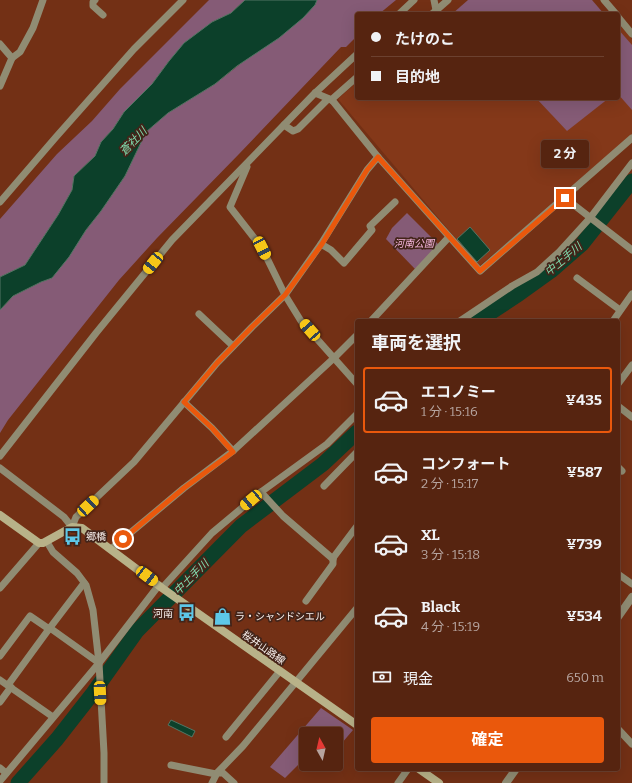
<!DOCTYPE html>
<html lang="ja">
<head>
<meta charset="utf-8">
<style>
  body { margin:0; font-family:Bitter,"Noto Sans JP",serif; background:#5c2c19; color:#f1f3f6; height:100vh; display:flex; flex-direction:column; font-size:15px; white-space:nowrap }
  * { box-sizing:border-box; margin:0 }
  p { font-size:13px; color:#b6a49f }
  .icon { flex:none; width:22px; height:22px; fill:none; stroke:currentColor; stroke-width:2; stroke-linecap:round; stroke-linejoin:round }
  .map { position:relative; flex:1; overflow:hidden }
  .sheet { position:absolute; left:355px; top:319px; width:265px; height:452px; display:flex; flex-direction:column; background:#562410; border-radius:4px; box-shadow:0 4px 16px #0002,0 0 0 1px #6c4130 }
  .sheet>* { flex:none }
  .hud { position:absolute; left:355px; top:12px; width:265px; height:88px; border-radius:4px; box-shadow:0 4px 16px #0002,0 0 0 1px #6c4130; display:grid; align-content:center; height:88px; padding:0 16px; background:#562410 }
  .needle { width:26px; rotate:352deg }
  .controls { position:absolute; left:299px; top:727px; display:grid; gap:8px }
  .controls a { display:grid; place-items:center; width:44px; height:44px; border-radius:4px; background:#562410; box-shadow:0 4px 16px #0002,0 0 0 1px #6c4130; font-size:20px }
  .end { position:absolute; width:18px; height:18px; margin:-9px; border:5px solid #ea580c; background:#fff; box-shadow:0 0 0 2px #fff }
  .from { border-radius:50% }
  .bubble { position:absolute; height:28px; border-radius:4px; background:#562410; box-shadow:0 4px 16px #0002,0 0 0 1px #6c4130; font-size:13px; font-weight:700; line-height:28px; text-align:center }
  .car { position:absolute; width:12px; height:24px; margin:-12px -6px; border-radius:5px; box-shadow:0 0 3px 1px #0007; background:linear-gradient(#f5c518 24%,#345 0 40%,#f5c518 0 76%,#345 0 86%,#f5c518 0) }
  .hud b { display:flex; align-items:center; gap:14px; height:38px; font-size:15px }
  .hud b+b { border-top:1px solid #6c4130 }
  .hud i { width:10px; height:10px; background:#f1f3f6 }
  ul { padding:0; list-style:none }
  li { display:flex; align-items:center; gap:12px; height:66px; margin:0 8px 6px; padding:0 8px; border:2px solid transparent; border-radius:4px }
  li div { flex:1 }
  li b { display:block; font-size:15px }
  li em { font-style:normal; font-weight:700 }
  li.on { border-color:#ea580c }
  li>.icon { width:36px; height:36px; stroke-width:1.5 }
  h2 { padding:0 16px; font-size:18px; line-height:48px }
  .pay { display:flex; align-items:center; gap:10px; height:44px; padding:0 16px; font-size:15px }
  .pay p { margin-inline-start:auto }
  .primary-button { display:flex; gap:8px; margin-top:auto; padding:8px 16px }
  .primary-button a { flex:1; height:46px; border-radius:4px; background:#ea580c; color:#fff; font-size:16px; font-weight:700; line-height:46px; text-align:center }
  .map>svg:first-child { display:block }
</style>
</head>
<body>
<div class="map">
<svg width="632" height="783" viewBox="0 0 632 783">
  <rect width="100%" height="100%" fill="#733015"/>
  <path fill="#843819" d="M618,23L632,39V134L563,196L479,266L338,99L357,82V98H618Z"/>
  <g fill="#855b76">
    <path d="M209,0H245L231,13L212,22L169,61L152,84L124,112L113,129L101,142L95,156L74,176L72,190L58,215L25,265L0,277V219L57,154L92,121L120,89Z"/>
    <path d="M317,0H396L379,14H357V36L346,47H341L239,154L157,238L119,280L8,420L0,433V310L13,296L41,282L52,278L86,230L101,211L125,176L146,132L168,113L215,84L315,5Z"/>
    <path d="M468,0H592L604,14H452Z"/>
    <path d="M618,29L632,45V110L618,94Z"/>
    <path d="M536,98H609L567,131Z"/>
    <path d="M407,213L439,245L415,269L386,239L392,228Z"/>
    <path d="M321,708L353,730L336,750V734H306V757L285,778L270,767Z"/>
  </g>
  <g fill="#0c402a" stroke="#537564">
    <path d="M245,0H317L315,5L303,18L279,38L237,66L215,84L168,113L146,132L125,176L101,211L86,230L69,257L52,278L41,282L13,296L0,310V277L25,265L58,215L72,190L74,176L95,156L101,142L113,129L124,112L152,84L169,61L184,43L212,22L231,13Z"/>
    <path d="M470,227L490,250L477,262L457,239Z"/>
    <path d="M171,720L195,731L192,737L168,725Z"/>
  </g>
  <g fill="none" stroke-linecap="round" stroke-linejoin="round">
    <g stroke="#0c402a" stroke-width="15">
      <path d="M478,321L519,294L551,271L582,244L632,181"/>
      <path d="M18,783L57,739L93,693L137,631L241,526L323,464L357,432"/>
    </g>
    <g stroke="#908c73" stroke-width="7">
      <path d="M95,0L93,2V6L103,15"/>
      <path d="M434,0L436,10"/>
      <path d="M604,0L616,14"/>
      <path d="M399,14L414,0"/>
      <path d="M432,14L448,0"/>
      <path d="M618,17L632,34"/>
      <path d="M0,44L12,58"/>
      <path d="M0,86L12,58L20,52L33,28L43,0"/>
      <path d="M315,93L332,100L378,157L480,271L632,138"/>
      <path d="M331,100L357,77"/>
      <path d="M284,125L293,131L298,129L328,99"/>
      <path d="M247,167L230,207L262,248L285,295L301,321L357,384"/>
      <path d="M565,198L632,250"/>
      <path d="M0,202L56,137L134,49L183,0"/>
      <path d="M321,244L331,250L344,263L372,230L370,226L395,202"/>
      <path d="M577,278L620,310"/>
      <path d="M199,314L233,346"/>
      <path d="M371,321L449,237"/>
      <path d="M460,321L512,286L537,272L559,252L590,218L632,163"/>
      <path d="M613,321L632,294"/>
      <path d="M618,384L632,365"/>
      <path d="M184,402L212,428L233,451"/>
      <path d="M618,406L632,417"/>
      <path d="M0,456L96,333L172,240L315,93L357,54"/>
      <path d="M618,467L622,471"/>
      <path d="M0,468L64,517L72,527"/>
      <path d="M324,486L357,452"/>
      <path d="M261,492L283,516L333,559"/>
      <path d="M72,527L76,517L134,462L217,363L252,327L285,295L321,244L367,170L378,157"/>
      <path d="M47,542L53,552L77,573L86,585L93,610L99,663L104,753V783"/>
      <path d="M111,549L184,488L233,451L334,358L357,335"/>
      <path d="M618,574L632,584"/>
      <path d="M0,588L39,543"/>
      <path d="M162,588L212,533L261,492L327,444L357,414"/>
      <path d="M306,601L333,564V558L357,526"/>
      <path d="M50,628L99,663"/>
      <path d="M49,629L84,583"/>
      <path d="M0,656L30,616L49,629L8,685"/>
      <path d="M0,680L53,717"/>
      <path d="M0,702L11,687"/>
      <path d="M618,729L632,744"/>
      <path d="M226,737L280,671"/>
      <path d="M171,765L216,774"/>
      <path d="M0,768L6,773"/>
      <path d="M217,773L243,746L357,608"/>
      <path d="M0,781L99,663L159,585"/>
      <path d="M212,783L217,773H223L234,783"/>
      <path d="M398,783L408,769"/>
    </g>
    <g stroke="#908c73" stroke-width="8">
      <path d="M618,617L632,597"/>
      <path d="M506,783L516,769"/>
    </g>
    <g stroke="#b8b289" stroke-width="8">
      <path d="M0,515L39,543H43L72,527L82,528L162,588L357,725"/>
      <path d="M419,769L439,783"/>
    </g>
  </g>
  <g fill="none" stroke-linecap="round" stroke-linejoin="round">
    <path stroke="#ea580c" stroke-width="5" d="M123,539L184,488L233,452L212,428L184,402L217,363L252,327L285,295L322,244L367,170L378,157L480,271L565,198"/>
  </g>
  <defs>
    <symbol id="bus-bare" viewBox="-9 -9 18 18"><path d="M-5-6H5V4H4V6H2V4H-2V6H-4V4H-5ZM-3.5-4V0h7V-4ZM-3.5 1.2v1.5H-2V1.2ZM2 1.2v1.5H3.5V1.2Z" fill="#5dc7e8" stroke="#432419" stroke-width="2.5" paint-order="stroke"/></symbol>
    <symbol id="shop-bare" viewBox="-9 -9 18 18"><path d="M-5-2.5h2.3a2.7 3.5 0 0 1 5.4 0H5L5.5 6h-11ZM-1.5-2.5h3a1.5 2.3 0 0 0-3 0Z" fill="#5dc7e8" stroke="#432419" stroke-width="2.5" paint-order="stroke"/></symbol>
  </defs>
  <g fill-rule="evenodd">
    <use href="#bus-bare" x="60" y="524" width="25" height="25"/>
    <use href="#bus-bare" x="174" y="600" width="25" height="25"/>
    <use href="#shop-bare" x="210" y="604" width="25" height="25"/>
  </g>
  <g text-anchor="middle" stroke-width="3.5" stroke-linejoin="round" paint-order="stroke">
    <g font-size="10" font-style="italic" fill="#f7b7df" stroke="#432419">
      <text x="414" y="247">河南公園</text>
    </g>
    <g font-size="10" fill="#f9f0ed" stroke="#432419" text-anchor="start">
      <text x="86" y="540">郷橋</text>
      <text x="173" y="617" text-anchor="end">河南</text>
      <text x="235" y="620">ラ・シャンドシエル</text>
    </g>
    <g font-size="10" fill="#f9f0ed" stroke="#432419">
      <text transform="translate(264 647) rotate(35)" y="4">桜井山路線</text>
    </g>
    <g font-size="11" font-style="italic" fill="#80deb0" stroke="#432419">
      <text transform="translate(133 141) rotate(-46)" y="4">蒼社川</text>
      <text transform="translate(563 259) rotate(-40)" y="4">中土手川</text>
      <text transform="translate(191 577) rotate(-45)" y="4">中土手川</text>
    </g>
  </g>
</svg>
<div class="controls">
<a><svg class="needle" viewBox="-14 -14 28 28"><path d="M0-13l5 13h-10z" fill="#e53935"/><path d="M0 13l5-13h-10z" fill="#b6a49f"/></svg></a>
</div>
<i class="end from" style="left:123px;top:539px"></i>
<i class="end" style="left:565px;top:198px"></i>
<div class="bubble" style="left:541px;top:140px;width:48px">2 分</div>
<i class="car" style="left:262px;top:248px;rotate:153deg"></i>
<i class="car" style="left:153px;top:263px;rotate:219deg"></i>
<i class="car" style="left:310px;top:330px;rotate:319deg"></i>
<i class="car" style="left:251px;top:500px;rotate:230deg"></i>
<i class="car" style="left:88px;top:506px;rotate:47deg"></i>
<i class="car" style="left:147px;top:576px;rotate:127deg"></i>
<i class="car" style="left:100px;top:693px;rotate:177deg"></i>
<div class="hud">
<b><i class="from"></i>たけのこ</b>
<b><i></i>目的地</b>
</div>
<section class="sheet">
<h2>車両を選択</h2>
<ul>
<li class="on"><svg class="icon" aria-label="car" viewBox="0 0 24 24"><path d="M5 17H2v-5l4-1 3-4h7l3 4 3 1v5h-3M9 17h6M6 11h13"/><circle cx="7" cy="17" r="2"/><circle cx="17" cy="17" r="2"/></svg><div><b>エコノミー</b><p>1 分 · 15:16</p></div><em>¥435</em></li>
<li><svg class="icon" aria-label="car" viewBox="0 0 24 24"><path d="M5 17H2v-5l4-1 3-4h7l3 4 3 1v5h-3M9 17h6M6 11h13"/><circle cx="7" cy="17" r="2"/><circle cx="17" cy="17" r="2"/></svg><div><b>コンフォート</b><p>2 分 · 15:17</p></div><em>¥587</em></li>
<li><svg class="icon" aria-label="car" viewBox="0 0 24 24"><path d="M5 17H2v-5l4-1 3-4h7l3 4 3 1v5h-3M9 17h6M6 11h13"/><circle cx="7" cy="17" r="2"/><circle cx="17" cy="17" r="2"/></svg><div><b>XL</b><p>3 分 · 15:18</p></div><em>¥739</em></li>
<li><svg class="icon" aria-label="car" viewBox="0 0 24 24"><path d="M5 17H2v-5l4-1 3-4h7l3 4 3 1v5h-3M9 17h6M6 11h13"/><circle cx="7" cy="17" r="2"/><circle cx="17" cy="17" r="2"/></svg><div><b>Black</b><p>4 分 · 15:19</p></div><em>¥534</em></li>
</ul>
<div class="pay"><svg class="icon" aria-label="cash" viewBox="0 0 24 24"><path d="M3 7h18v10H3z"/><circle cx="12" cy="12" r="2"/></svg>現金<p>650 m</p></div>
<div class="primary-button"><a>確定</a></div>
</section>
</div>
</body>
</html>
